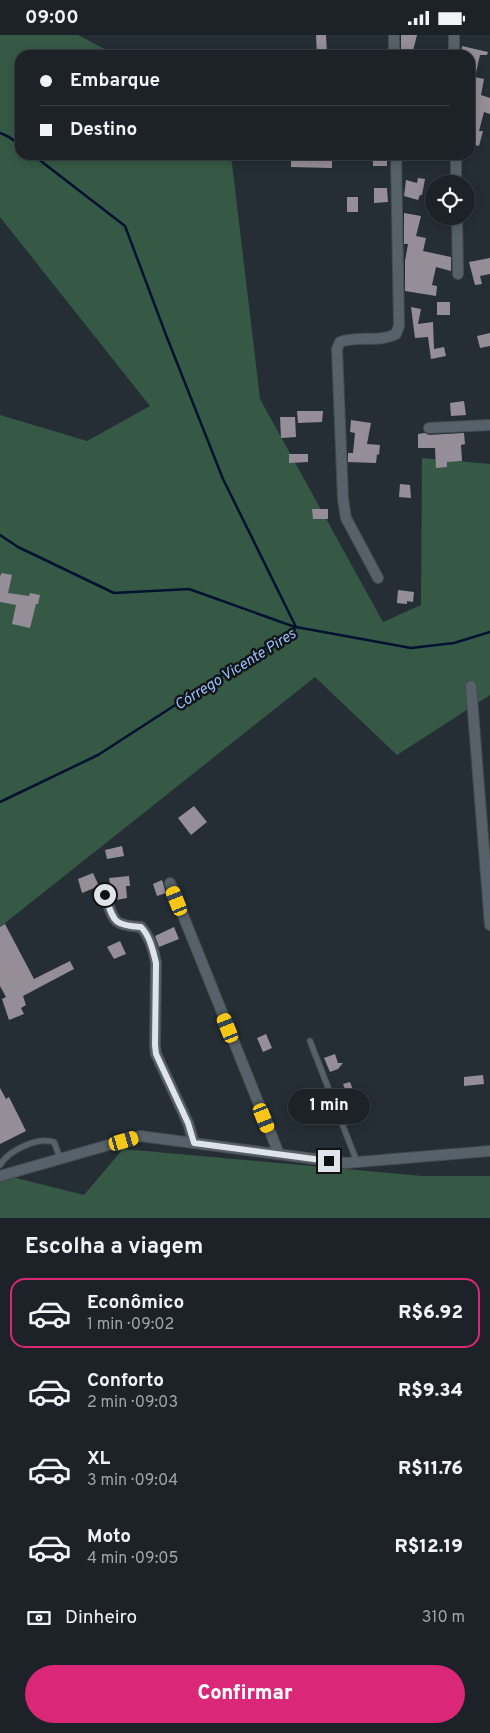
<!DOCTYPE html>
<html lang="pt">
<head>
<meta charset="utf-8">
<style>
  body { margin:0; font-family:Overpass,sans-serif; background:#252a30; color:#f1f3f6; height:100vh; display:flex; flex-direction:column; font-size:19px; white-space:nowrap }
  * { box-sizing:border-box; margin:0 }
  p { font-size:16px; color:#a0a4a8 }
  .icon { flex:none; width:28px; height:28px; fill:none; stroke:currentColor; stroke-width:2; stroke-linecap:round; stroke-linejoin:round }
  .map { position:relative; height:1183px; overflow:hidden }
  .drawer { display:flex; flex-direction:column; background:#1c2228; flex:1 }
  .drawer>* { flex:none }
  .guide { position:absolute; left:15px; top:15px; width:460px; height:110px; border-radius:15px; box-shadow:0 2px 12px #0003,0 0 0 1px #3a3f45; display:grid; align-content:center; height:110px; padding:0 25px; background:#1c2228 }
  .buttons { position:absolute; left:425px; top:140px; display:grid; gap:10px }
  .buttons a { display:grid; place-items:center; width:50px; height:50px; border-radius:50%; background:#1c2228; box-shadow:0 2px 12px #0003,0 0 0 1px #3a3f45; font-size:25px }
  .end { position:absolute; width:22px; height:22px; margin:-11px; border:6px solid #dee4e9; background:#111; box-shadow:0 0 0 2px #111 }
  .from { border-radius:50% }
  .bubble { position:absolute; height:35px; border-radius:18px; background:#1c2228; box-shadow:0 2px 12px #0003,0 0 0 1px #3a3f45; font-size:16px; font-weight:800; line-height:35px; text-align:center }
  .car { position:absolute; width:15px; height:30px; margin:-15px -8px; border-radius:6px; box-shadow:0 0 4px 1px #0007; background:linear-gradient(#f5c518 24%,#345 0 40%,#f5c518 0 76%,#345 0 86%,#f5c518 0) }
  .guide b { display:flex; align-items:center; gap:18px; height:48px; font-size:19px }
  .guide b+b { border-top:1px solid #3a3f45 }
  .guide i { width:12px; height:12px; background:#f1f3f6 }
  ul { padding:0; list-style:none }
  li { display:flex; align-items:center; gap:15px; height:70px; margin:0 10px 8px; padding:0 15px; border:2px solid transparent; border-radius:15px }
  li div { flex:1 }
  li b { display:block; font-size:19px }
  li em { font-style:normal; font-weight:800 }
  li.selected { border-color:#db2777 }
  li>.icon { width:45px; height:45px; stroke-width:1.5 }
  h2 { padding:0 25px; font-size:22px; line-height:60px }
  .pay { display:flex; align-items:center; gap:12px; height:55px; padding:0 25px; font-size:19px }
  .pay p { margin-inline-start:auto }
  .cta { display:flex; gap:10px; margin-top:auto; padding:10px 25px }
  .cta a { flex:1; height:58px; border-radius:30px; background:#db2777; color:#fff; font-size:20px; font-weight:800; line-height:58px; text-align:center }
  .status { display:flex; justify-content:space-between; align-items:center; height:35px; padding:0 25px; background:#1c2228; direction:ltr }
  .status svg { height:14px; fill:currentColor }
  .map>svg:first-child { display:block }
</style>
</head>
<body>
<div class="status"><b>09:00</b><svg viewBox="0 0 49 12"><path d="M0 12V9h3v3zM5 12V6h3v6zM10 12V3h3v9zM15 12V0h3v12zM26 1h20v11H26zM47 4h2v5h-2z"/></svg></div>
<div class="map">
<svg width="490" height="1183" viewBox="0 0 490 1183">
  <rect width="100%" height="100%" fill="#252e35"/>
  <g fill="#365946">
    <path d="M0,0H78L116,20H20V120H231L260,364L383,587L421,570L422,423L490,429V660L397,720L315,642L0,892V380L87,406L150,371L0,182Z"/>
    <path d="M123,1114L422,1141H490V1183H0V1139L84,1160Z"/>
  </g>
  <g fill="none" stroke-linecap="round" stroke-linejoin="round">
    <g stroke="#01112f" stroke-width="2.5">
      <path d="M0,98L9,102L20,110"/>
      <path d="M33,120L125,191L166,300L223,444L296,592"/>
      <path d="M0,500L18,512L114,558L189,554L295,592"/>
      <path d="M0,767L98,720L296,592L411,613L454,608L490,597"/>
    </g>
  </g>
  <g fill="#958e98">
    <path d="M316,0H326L327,19H317Z"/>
    <path d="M401,0H417L412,20H401Z"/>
    <path d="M462,11L488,17L487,20H480L475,42L484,44L481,60L490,63V79L484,77L479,96H483L479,111L470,109V20H461Z"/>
    <path d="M291,120H332V133L291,132Z"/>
    <rect x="373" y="120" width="14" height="11"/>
    <path d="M418,143L425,144L422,160H420L418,165L404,161L406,145L417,148Z"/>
    <path d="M374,153H387L388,167L374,168Z"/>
    <rect x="347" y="162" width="11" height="15"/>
    <path d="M404,178L421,181L416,201L426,203L423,216L451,222V236L436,232L432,250L437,251L436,261L405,256V226L408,209H404Z"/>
    <path d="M490,223V239L480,241L482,249L475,250L469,227Z"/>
    <rect x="437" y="267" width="13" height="13"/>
    <path d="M411,272L421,274L418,289L433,287L434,314L444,312L446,321L431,324L428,302L415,303Z"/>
    <path d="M490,298V311L480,313L477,301Z"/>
    <path d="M464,366L466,380L451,381L450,368Z"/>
    <path d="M297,376H323L322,387L298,388Z"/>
    <path d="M280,382H295L296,402L281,403Z"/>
    <path d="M351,385L371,388L367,409L380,410L379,420L377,419L376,428L348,427V418H353L355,398L350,397Z"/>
    <path d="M425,398L429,400L464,398L465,409L461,410L462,426L447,427V432L436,433L435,413H418V399Z"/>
    <path d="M289,419H308V427L289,428Z"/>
    <path d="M400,449L410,450L411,463L399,462Z"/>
    <path d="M312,474H328V484H313Z"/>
    <path d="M2,538L12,540L8,558L29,561L30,558L40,560L38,569H36L30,593L12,589L16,570L0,567V541Z"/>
    <path d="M398,555L414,557L413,567L407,566V569L397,568Z"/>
    <path d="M194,771L207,787L191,800L178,783Z"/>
    <path d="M122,811L124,821L107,824L105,815Z"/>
    <path d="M93,838L99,851L82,858L78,844Z"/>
    <path d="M129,841L130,851H126L127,863L116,865L115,857L111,856L109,843Z"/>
    <path d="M162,845L166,858L157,861L153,849Z"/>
    <path d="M5,889L34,944L70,926L74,934L23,961L26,970L21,973L24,979L9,985L2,964L6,962L0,951V892Z"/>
    <path d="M174,892L179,904L159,912L155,901Z"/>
    <path d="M120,906L126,919L114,924L107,912Z"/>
    <path d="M266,999L272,1013L263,1017L257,1003Z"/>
    <path d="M335,1019L338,1028H343L338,1034L330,1037L324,1023Z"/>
    <path d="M483,1040L484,1049L464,1051V1042Z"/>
    <path d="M350,1047L357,1065L350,1067L343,1049Z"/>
    <path d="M0,1053L6,1064L9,1062L26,1096L0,1109Z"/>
  </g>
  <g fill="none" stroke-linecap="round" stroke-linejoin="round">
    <defs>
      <g id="lane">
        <path d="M310,1006L357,1127"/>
        <path d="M0,1130C9,1115 37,1102 54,1107L60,1123"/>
      </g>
      <g id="street">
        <path d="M394,0V20"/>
        <path d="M454,0V20"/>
        <path d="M456,120V149"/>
        <path d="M457,181L458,239"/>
        <path d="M429,393L490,390"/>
        <path d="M378,543L346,483L343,464L337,314L340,307C358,300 379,308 396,299L399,291L396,120"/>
        <path d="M471,651L490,890"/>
        <path d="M170,848L279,1119"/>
        <path d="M105,860C114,886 112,890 141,892C150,902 154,916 156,928L155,1010L156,1019L188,1088L194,1108"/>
        <path d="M0,1141L140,1101L346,1128L490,1116"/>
      </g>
    </defs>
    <use href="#lane" stroke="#444c51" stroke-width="7"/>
    <use href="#street" stroke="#444c51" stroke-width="12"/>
    <use href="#lane" stroke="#576169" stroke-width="5"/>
    <use href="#street" stroke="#576169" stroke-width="10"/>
  </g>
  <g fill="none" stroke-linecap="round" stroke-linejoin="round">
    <path stroke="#dee4e9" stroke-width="6" d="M105,860C114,886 112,890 141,892C150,901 153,916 156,928L155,1010L156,1019L188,1088L194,1108L329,1126"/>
  </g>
  <g text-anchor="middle" stroke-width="5" stroke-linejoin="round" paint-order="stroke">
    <g font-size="15" font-style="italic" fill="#9ac1fe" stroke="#111518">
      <text transform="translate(235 634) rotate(-32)" y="5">Córrego Vicente Pires</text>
    </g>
  </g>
</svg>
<div class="buttons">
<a><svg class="icon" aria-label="locate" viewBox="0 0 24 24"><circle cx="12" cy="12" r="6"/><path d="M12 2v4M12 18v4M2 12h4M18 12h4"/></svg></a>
</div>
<i class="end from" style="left:105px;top:860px"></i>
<i class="end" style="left:329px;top:1126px"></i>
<div class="bubble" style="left:288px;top:1054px;width:82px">1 min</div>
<i class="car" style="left:177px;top:866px;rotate:338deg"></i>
<i class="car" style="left:228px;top:993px;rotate:338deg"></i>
<i class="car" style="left:264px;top:1083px;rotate:158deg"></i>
<i class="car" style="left:124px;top:1106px;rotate:74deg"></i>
<div class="guide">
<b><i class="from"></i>Embarque</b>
<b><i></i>Destino</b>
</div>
</div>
<section class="drawer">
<h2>Escolha a viagem</h2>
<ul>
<li class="selected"><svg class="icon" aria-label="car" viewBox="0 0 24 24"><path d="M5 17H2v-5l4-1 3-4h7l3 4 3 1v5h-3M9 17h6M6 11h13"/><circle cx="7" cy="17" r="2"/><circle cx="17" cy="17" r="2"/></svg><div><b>Econômico</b><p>1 min · 09:02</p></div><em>R$6.92</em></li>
<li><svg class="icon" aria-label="car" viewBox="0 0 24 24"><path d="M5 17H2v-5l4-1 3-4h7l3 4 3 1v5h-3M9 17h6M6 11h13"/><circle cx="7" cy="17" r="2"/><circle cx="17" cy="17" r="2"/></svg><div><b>Conforto</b><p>2 min · 09:03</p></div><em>R$9.34</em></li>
<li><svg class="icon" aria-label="car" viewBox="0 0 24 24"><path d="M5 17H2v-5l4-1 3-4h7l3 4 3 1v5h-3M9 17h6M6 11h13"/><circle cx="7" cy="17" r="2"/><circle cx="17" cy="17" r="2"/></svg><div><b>XL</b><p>3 min · 09:04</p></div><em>R$11.76</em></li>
<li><svg class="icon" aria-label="car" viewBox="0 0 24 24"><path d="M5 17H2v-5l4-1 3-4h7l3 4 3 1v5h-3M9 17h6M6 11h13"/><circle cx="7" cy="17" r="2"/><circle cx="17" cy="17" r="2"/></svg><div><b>Moto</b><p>4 min · 09:05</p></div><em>R$12.19</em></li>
</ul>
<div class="pay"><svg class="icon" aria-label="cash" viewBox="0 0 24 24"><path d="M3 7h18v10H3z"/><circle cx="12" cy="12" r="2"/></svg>Dinheiro<p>310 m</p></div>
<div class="cta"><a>Confirmar</a></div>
</section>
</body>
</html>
